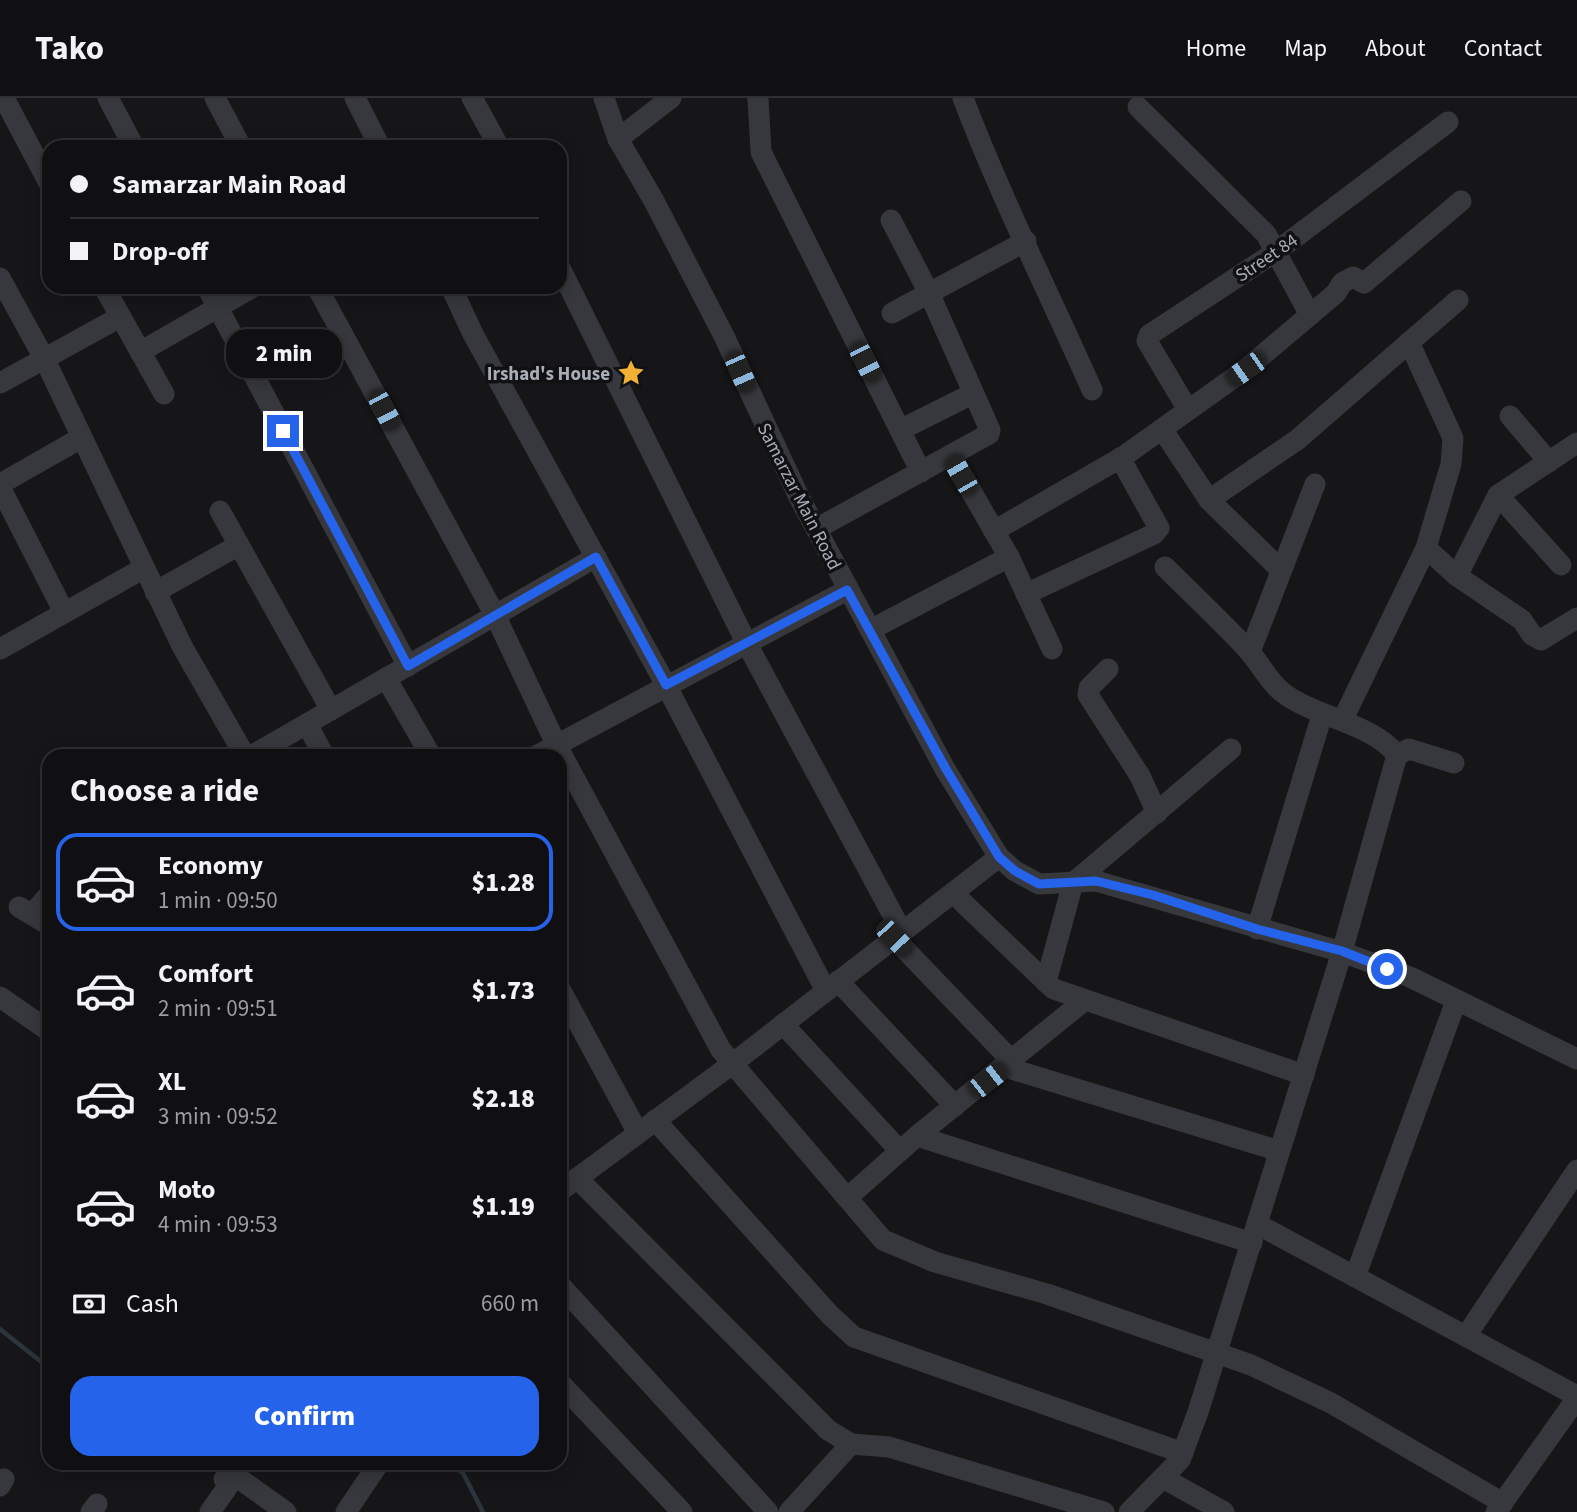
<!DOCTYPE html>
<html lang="en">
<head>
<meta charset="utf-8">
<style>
  body { margin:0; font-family:"Source Sans 3",sans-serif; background:#19191b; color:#f1f3f6; height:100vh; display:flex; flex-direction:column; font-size:26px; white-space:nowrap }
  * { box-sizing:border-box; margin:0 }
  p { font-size:23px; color:#9c9d9f }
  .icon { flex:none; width:38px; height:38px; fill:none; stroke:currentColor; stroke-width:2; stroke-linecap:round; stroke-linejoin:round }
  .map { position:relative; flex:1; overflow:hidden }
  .panel { position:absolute; left:42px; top:651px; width:525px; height:721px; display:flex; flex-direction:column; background:#101012; border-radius:21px; box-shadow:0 4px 18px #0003,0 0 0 2px #303032 }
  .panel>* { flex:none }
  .hud { position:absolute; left:42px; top:42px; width:525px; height:154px; border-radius:21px; box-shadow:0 4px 18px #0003,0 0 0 2px #303032; display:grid; align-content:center; height:154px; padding:0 28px; background:#101012 }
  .end { position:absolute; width:32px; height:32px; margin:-16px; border:9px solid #2563eb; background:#fff; box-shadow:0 0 0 4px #fff }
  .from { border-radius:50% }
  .bubble { position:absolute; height:49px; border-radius:21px; background:#101012; box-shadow:0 4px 18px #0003,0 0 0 2px #303032; font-size:23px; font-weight:800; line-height:49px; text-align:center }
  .car { position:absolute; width:21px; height:42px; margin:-21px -10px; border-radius:9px; box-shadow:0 0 5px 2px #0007; background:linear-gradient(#222 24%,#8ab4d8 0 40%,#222 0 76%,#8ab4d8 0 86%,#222 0) }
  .hud b { display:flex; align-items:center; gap:24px; height:66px; font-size:26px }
  .hud b+b { border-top:2px solid #303032 }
  .hud i { width:18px; height:18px; background:#f1f3f6 }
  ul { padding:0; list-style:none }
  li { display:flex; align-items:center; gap:21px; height:98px; margin:0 14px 10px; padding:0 14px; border:4px solid transparent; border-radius:21px }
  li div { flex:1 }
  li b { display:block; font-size:26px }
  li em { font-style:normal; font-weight:800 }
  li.current { border-color:#2563eb }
  li>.icon { width:63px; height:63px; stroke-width:1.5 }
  h2 { padding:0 28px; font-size:32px; line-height:84px }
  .pay { display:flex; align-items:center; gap:18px; height:77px; padding:0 28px; font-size:26px }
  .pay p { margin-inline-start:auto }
  .primary-button { display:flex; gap:14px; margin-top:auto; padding:14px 28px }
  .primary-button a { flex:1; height:80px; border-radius:21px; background:#2563eb; color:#fff; font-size:28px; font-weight:800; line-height:80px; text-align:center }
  header { display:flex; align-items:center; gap:42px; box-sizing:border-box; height:98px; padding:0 35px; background:#101012; border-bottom:2px solid #303032 }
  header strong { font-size:33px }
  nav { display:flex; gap:38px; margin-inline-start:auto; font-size:24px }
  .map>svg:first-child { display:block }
</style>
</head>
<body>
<header>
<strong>Tako</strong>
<nav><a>Home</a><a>Map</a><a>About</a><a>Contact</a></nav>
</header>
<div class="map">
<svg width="1577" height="1414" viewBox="0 0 1577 1414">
  <rect width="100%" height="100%" fill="#161618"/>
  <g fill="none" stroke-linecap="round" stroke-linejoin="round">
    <g stroke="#2c353c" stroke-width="4.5">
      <path d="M0,1231L49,1270"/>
      <path d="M448,1365L463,1375L483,1414"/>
    </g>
    <g stroke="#37383d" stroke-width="21">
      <path d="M4,0L49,85"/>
      <path d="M108,0L134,49"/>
      <path d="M215,0L241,49"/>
      <path d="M355,0L380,49"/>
      <path d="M472,0L499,49"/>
      <path d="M604,0L618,41L654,103L724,238L799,399L945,671L999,759L1015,773L1039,786L1096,783L1342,854L1410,879L1577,961"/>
      <path d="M758,0L761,54L921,374"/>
      <path d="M963,0C1001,100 1049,195 1092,292"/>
      <path d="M1138,9L1266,136L1310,217"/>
      <path d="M618,41L671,0"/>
      <path d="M560,170L746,544L902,834"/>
      <path d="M0,180L45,262L182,548L245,658"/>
      <path d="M104,189L164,296"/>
      <path d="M207,189L408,568"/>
      <path d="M317,189L496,519L556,646L721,952L883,1142L935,1164L1047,1196L1251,1267L1331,1305L1503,1405"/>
      <path d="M451,189L473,236L666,587L826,893"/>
      <path d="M892,215L1026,143"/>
      <path d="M1409,244L1453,340L1451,366L1426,450"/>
      <path d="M140,254L253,189"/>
      <path d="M0,285L120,219"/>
      <path d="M1188,312L1147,243L1149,237L1277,153L1448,24"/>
      <path d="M1510,318L1549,364"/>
      <path d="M1162,331L1209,402L1281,472"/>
      <path d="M900,332L972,296"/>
      <path d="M951,358L1009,459L1052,551"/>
      <path d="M0,386L81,340"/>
      <path d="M0,389L64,514"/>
      <path d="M1498,397L1561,467"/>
      <path d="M1209,402L1297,342L1458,202"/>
      <path d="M220,413L331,612"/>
      <path d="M816,431L989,336L990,332L930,197L891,122"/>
      <path d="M994,433L1124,358L1246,271L1336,195L1342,185L1353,179L1364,185L1461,103"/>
      <path d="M1165,469C1193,497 1222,524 1248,552C1260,565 1268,583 1282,594C1315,620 1371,624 1397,657"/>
      <path d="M1457,478L1498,397L1577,345"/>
      <path d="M155,494L239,447"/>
      <path d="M1026,496L1154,436L1159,430L1120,360"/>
      <path d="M870,532L1009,459"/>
      <path d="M0,551L144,470"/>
      <path d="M1250,554L1315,386"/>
      <path d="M1108,571L1089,590L1088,597L1140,678L1157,715"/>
      <path d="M386,580L431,658"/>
      <path d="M1343,621L1426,450L1457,478L1522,522L1532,537L1541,542L1577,520"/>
      <path d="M307,626L324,658"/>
      <path d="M1231,651L1073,785L1046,884L1054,891L1304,977"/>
      <path d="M251,658L596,459"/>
      <path d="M536,658L847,492"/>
      <path d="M953,795L1046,884"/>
      <path d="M19,809L49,827"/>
      <path d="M32,816L49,797"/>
      <path d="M1257,831L1322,617"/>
      <path d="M894,840L1012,963"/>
      <path d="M838,883L955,1008"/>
      <path d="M560,891L638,1035"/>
      <path d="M0,899L49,933"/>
      <path d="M783,926L900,1053"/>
      <path d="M1005,969L1279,1053"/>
      <path d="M655,1022L830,1217L854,1239L1183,1355"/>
      <path d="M917,1038L1252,1145"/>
      <path d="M577,1080L828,1332L851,1346L889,1349L1104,1414"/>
      <path d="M560,1093L732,966L999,759"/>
      <path d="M847,1100L917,1038L1085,902"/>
      <path d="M1257,1126L1577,1298"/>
      <path d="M1355,1179L1456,903"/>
      <path d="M560,1187L768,1414"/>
      <path d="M1466,1238L1577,1072"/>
      <path d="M560,1285L682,1414"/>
      <path d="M1163,1380L1224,1414"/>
      <path d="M224,1381L241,1382L286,1414"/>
      <path d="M0,1388L4,1381"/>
      <path d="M91,1414L97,1406"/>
      <path d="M210,1414L233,1381"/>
      <path d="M346,1414L379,1365"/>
      <path d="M789,1414L851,1346"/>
      <path d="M1129,1414L1180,1362L1198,1314L1342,854L1397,657L1409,651L1454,665"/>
      <path d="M1496,1414L1577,1300"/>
    </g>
  </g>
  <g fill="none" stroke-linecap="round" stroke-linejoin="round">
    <path stroke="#2563eb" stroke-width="9" d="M283,333L408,568L596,459L666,587L847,492L946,671L999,759L1015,773L1039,786L1096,783L1153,797L1257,831L1342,853L1387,871"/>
  </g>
  <defs>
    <symbol id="sight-bare" viewBox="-9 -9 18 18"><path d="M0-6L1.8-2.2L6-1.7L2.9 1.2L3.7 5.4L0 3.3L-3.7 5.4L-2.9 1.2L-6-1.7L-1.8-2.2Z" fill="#f2b134" stroke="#111113" stroke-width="2.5" paint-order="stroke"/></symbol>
  </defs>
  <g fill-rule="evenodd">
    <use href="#sight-bare" x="612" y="256" width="38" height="38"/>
  </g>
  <g text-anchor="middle" stroke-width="7" stroke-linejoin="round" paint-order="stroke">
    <g font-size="19" fill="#a8adb8" stroke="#111113">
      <text transform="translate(1266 159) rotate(-34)" y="7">Street 84</text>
      <text transform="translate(800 398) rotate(63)" y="7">Samarzar Main Road</text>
    </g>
    <g font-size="19" font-weight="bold" fill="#a8adb8" stroke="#111113" text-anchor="end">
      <text x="610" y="282">Irshad's House</text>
    </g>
  </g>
</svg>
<i class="end from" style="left:1387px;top:871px"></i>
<i class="end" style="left:283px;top:333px"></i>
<div class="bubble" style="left:226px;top:231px;width:116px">2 min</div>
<i class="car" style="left:865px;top:264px;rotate:153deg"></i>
<i class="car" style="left:1246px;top:271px;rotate:235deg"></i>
<i class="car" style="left:740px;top:274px;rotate:156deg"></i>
<i class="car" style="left:384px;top:312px;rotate:152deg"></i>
<i class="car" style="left:961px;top:377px;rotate:330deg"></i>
<i class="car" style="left:894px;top:840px;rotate:136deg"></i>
<i class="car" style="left:988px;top:982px;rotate:52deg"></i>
<div class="hud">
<b><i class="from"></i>Samarzar Main Road</b>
<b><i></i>Drop-off</b>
</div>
<section class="panel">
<h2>Choose a ride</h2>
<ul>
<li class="current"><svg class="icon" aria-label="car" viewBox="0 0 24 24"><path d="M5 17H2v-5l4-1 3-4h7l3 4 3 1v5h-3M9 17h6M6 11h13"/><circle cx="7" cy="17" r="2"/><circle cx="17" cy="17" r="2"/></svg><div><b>Economy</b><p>1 min · 09:50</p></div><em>$1.28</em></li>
<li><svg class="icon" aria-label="car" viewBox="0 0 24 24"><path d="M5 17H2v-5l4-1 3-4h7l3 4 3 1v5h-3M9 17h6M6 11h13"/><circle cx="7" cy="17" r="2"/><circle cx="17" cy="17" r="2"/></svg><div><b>Comfort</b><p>2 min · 09:51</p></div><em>$1.73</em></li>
<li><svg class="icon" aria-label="car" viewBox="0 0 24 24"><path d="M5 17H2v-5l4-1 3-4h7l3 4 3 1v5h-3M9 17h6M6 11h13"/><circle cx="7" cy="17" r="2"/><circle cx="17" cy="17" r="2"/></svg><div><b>XL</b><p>3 min · 09:52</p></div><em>$2.18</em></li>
<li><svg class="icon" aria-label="car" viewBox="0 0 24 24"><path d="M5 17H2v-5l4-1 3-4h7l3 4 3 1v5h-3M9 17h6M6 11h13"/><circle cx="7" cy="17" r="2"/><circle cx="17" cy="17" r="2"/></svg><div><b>Moto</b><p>4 min · 09:53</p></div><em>$1.19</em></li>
</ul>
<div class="pay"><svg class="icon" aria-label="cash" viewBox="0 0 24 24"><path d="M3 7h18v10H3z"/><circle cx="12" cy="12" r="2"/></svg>Cash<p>660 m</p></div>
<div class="primary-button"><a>Confirm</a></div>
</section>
</div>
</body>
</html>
